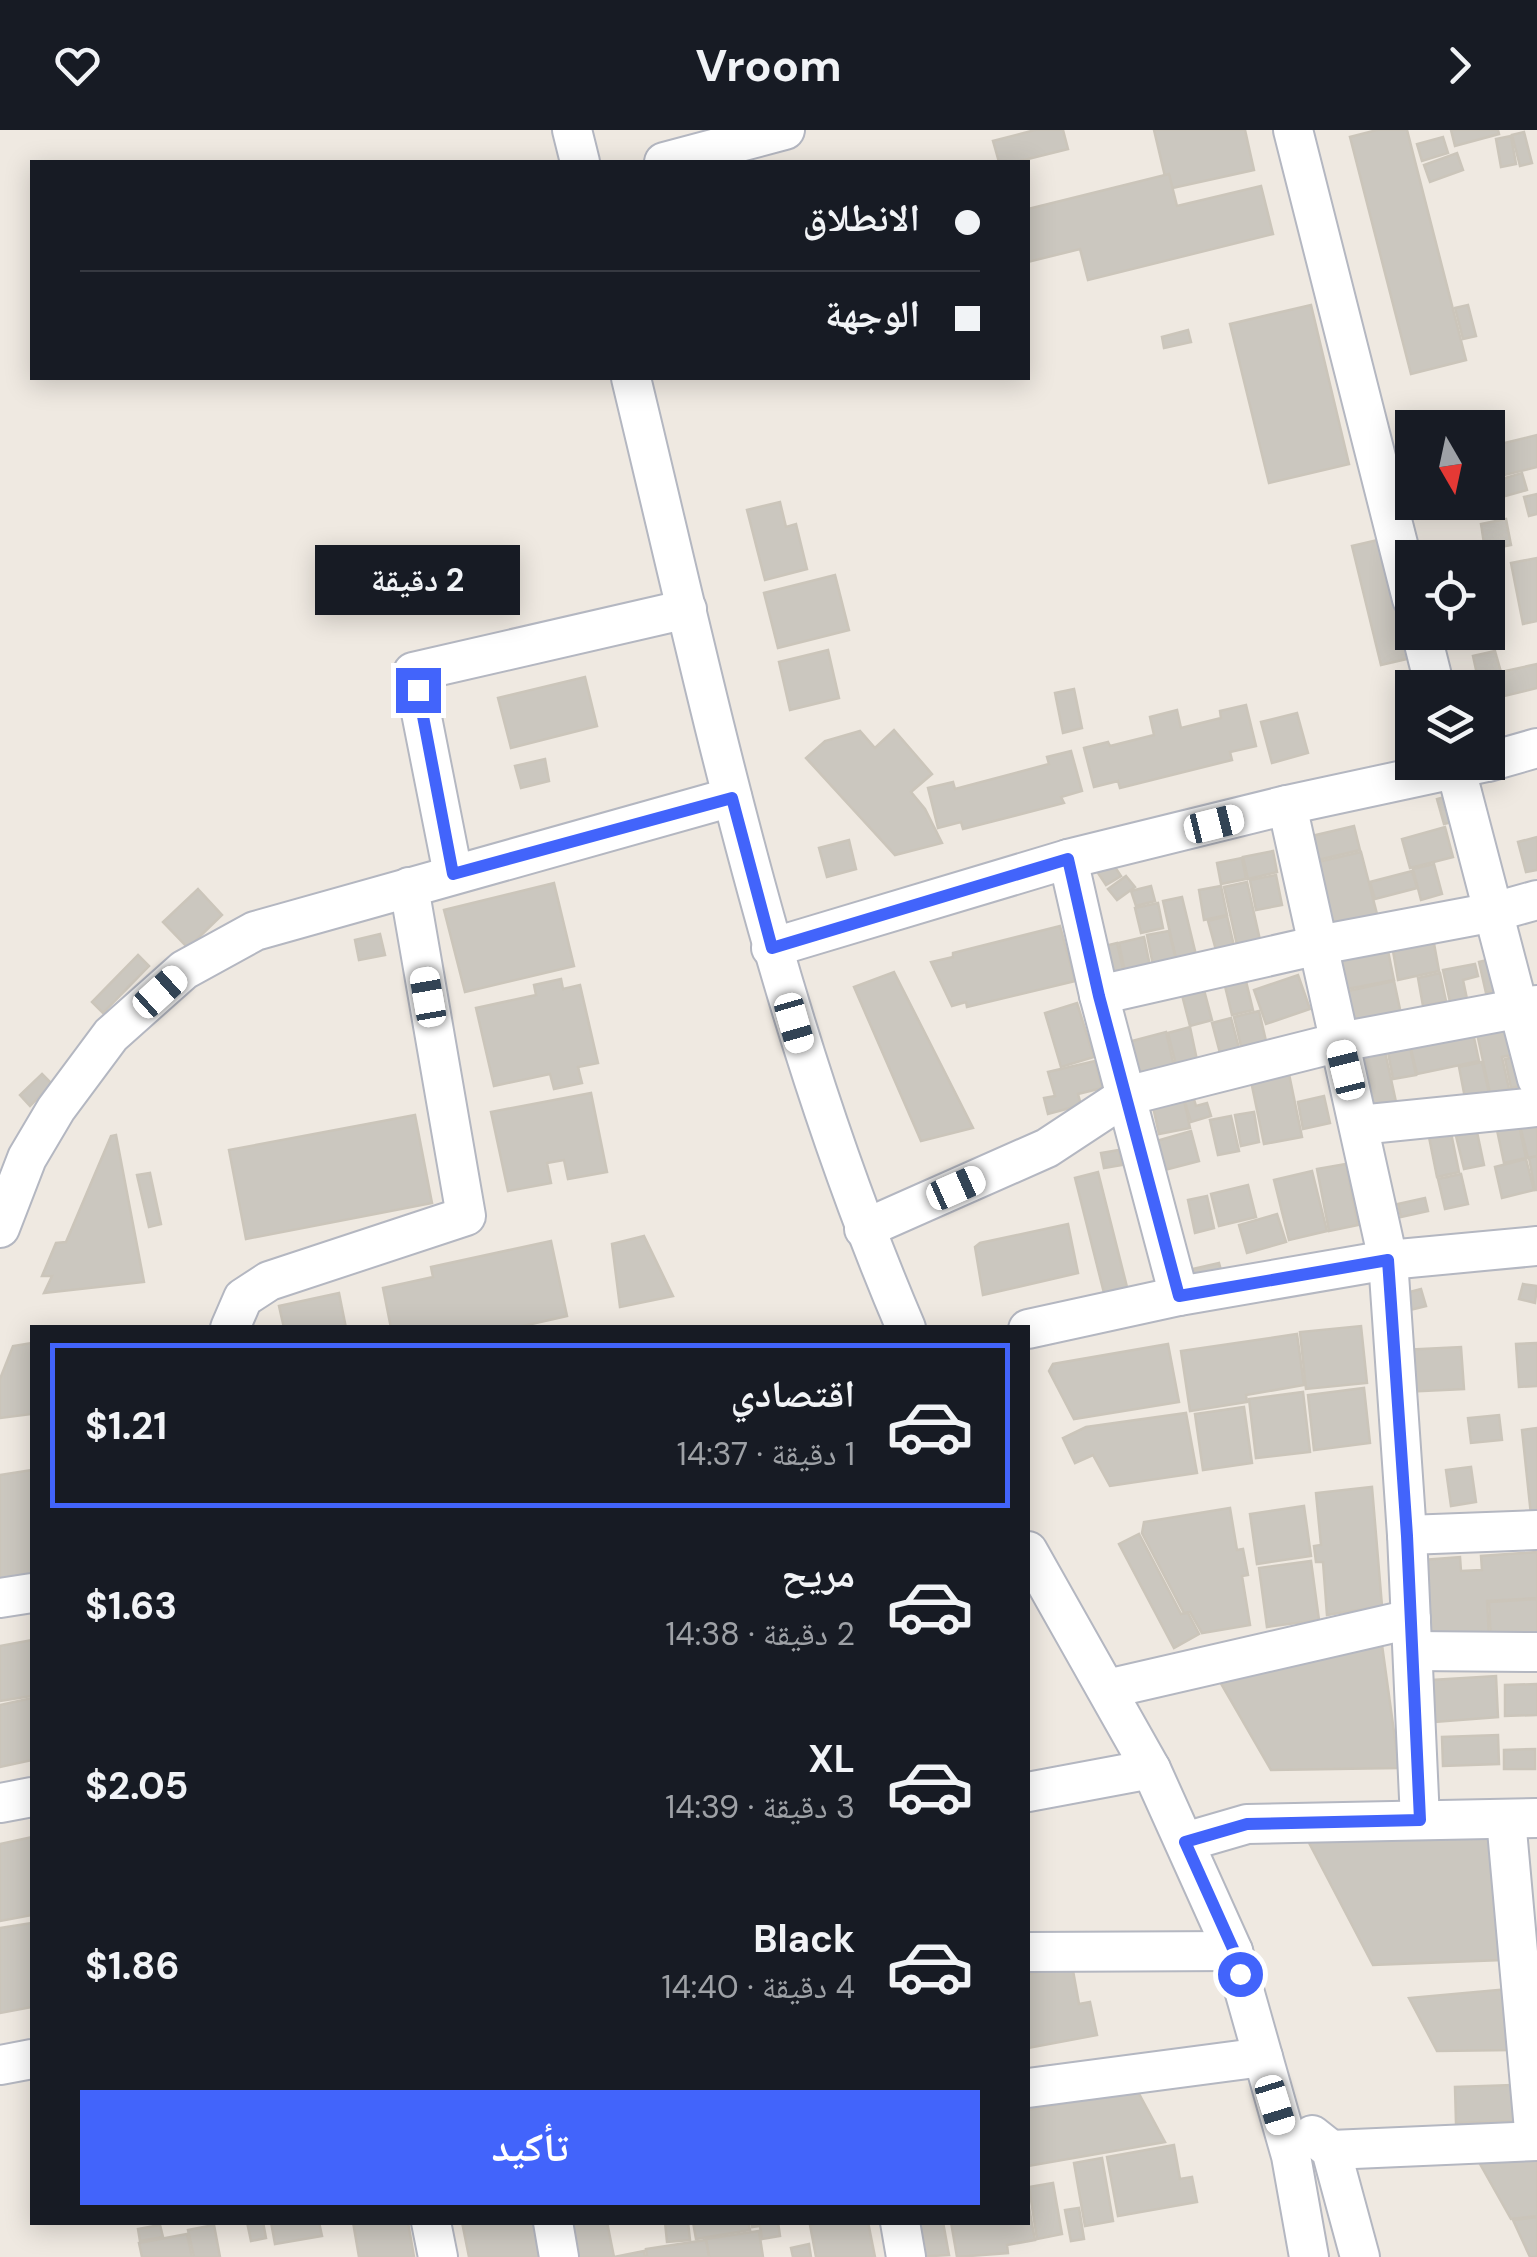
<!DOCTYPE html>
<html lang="ar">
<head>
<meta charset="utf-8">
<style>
  body { margin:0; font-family:"DM Sans","Noto Naskh Arabic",sans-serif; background:#242831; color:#f1f3f6; direction:rtl; height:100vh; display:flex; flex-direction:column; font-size:38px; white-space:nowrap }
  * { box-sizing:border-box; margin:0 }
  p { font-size:32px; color:#9ea1a6 }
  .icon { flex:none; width:55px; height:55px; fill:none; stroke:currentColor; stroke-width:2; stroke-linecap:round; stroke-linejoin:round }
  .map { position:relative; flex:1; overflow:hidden; direction:ltr }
  .side { position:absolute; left:30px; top:1195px; width:1000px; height:900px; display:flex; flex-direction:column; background:#171b24; border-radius:0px; box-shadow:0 5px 25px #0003; direction:rtl }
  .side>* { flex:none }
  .guide { position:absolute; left:30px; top:30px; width:1000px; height:220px; border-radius:0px; box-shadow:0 5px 25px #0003; direction:rtl; display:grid; align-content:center; height:220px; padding:0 50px; background:#171b24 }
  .needle { width:65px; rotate:171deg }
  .fabs { position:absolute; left:1395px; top:280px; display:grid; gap:20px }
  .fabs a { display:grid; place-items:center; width:110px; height:110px; border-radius:0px; background:#171b24; box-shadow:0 5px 25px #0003; font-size:50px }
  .end { position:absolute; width:45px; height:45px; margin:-22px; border:12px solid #4264fb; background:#fff; box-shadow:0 0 0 5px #fff }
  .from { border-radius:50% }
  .bubble { position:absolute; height:70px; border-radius:0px; background:#171b24; box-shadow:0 5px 25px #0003; font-size:32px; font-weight:700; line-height:70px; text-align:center; direction:rtl }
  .car { position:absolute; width:30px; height:60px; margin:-30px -15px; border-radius:12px; box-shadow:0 0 8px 2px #0007; background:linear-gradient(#fff 24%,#345 0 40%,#fff 0 76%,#345 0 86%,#fff 0) }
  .guide b { display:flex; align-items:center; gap:35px; height:95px; font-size:38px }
  .guide b+b { border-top:2px solid #363941 }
  .guide i { width:25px; height:25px; background:#f1f3f6 }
  ul { padding:18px 0 0; list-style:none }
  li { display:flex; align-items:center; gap:30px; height:165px; margin:0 20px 15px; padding:0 30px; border:5px solid transparent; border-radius:0px }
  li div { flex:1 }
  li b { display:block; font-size:38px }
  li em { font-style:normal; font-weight:700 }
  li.current { border-color:#4264fb }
  li>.icon { width:90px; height:90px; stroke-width:1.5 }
  .action { display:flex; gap:20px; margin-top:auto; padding:20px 50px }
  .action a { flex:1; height:115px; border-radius:0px; background:#4264fb; color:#fff; font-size:40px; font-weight:700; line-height:115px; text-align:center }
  header { display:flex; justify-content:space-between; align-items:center; height:130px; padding:0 50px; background:#171b24; font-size:45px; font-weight:700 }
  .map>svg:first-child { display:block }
</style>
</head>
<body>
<header><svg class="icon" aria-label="forward" viewBox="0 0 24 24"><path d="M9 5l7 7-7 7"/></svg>Vroom<svg class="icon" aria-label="heart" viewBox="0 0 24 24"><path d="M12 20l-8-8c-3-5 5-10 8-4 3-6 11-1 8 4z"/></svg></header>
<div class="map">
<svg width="1537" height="2127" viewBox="0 0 1537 2127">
  <rect width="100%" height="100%" fill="#efe9e1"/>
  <g fill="#cbc7bf" stroke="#cbc5ba" stroke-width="2.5">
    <path d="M1035,0H1063L1068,19L1016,32H999L993,11Z"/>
    <path d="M1154,0H1245L1254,40L1168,59Z"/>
    <path d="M1377,0H1407L1466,230L1411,244L1350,7Z"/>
    <path d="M1451,0H1498L1499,4L1455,16Z"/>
    <path d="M1524,2L1532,33L1520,36L1512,5Z"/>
    <path d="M1511,6L1516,34L1501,37L1496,9Z"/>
    <path d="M1443,7L1448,23L1422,31L1417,14Z"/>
    <path d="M1457,23L1463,40L1430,52L1424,35Z"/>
    <path d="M1169,44L1177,76L1261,56L1273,104L1088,150L1080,119L1028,132V79Z"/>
    <path d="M1311,175L1349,334L1269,353L1230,194Z"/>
    <path d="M1468,175L1476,206L1463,209L1455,178Z"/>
    <path d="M1188,200L1191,212L1164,218L1162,207Z"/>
    <path d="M1537,305V337L1488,349V317Z"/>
    <path d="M1522,343L1527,360L1502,367L1498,350Z"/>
    <path d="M1537,364V384L1529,386L1524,367Z"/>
    <path d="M780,372L786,397L796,394L807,439L765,450L747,380Z"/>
    <path d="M1506,389L1511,415L1485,420L1481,394Z"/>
    <path d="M1382,409L1411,528L1381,535L1352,416Z"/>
    <path d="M1537,428V491L1523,494L1511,433Z"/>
    <path d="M835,445L849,500L778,518L764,463Z"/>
    <path d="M828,520L839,568L790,580L779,532Z"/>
    <path d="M1495,521L1501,542L1537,534V558L1488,570V558H1480L1473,526Z"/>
    <path d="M585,547L597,596L511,618L498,568Z"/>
    <path d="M1074,559L1082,598L1063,603L1055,563Z"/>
    <path d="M1246,575L1256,616L1230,622L1232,630L1120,658L1118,651L1094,657L1084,618L1108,612L1110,616L1154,605L1150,587L1177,580L1181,598L1221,588L1220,581Z"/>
    <path d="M1297,583L1308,623L1272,633L1261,592Z"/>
    <path d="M894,600L932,644L911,662L925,679L942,713L895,725L806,628L825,611L860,601L875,618Z"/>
    <path d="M1071,621L1082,661L1061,667L1064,673L963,699L961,692L938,698L928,658L953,652L955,659L1049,634L1047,627Z"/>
    <path d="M545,629L549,651L521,658L515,636Z"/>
    <path d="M1465,661L1472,687L1444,694L1437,669Z"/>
    <path d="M1354,696L1360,720L1305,733L1299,709Z"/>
    <path d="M1445,697L1453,727L1410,738L1402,709Z"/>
    <path d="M1537,707V740L1526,742L1518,712Z"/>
    <path d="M849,710L856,739L827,747L819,718Z"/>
    <path d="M1273,721L1277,742L1248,749L1243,727Z"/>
    <path d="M1361,722L1377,784L1327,797L1305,735Z"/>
    <path d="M1109,728L1121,746L1106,755L1094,737Z"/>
    <path d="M1242,728L1246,749L1221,754L1217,733Z"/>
    <path d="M1434,734L1442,764L1421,770L1413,739Z"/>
    <path d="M1412,741L1417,758L1375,769L1370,752Z"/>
    <path d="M1276,745L1282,775L1256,780L1250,750Z"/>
    <path d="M1126,746L1135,757L1117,770L1108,759Z"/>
    <path d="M1247,752L1260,810L1237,815L1224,757Z"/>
    <path d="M554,753L574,836L465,862L444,780Z"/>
    <path d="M1151,756L1155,771L1136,776L1131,761Z"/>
    <path d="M1221,756L1227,785L1204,790L1199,760Z"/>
    <path d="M198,759L222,785L188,818L163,792Z"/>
    <path d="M1182,767L1196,825L1176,829L1163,771Z"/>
    <path d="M1158,773L1163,798L1141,803L1135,778Z"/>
    <path d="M1227,786L1234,816L1216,820L1208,791Z"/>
    <path d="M1060,796L1075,851L967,877L966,872L952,876L931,832L953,827V823Z"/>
    <path d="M1169,801L1176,830L1153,835L1147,805Z"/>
    <path d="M380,804L385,825L359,830L355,810Z"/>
    <path d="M1144,807L1150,836L1125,842L1119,813Z"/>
    <path d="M1433,808L1439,841L1398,850L1392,815Z"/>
    <path d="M1117,813L1124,844L1110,856L1101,817Z"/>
    <path d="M1387,816L1394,850L1347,859L1340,825Z"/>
    <path d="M138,825L149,836L103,883L92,872Z"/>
    <path d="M1508,825L1515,856L1486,863L1479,832Z"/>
    <path d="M1475,834L1478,846L1463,850L1467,869L1450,872L1443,840Z"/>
    <path d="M894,842L973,998L921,1011L854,857Z"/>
    <path d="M1440,843L1446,871L1423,876L1418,848Z"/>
    <path d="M1298,845L1310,879L1266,894L1254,860Z"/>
    <path d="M1245,847L1253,880L1232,885L1224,852Z"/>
    <path d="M561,849L563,859L580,855L598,933L578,937L582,953L554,959L550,944L494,956L476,878L536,865L534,855Z"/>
    <path d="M1394,851L1401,884L1354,894L1348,861Z"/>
    <path d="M1204,860L1212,890L1190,896L1182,865Z"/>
    <path d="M1077,873L1094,927L1061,937L1045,883Z"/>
    <path d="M1259,881L1266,911L1241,916L1234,887Z"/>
    <path d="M1231,888L1239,918L1220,923L1212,893Z"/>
    <path d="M1470,889L1479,931L1417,944L1409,911Z"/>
    <path d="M1520,889L1526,922L1502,927L1509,959L1490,963L1476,899Z"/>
    <path d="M1190,897L1197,930L1176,935L1168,903Z"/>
    <path d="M1166,902L1174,936L1130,947L1121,914Z"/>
    <path d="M1409,912L1416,945L1393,949L1387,917Z"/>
    <path d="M1384,917L1398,981L1371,987L1356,923Z"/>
    <path d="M1527,924L1533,954L1511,958L1505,929Z"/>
    <path d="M1095,931L1102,958L1078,964L1081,975L1048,984L1044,968L1055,966L1048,942Z"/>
    <path d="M1482,932L1489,963L1465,968L1459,937Z"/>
    <path d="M42,944L52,954L30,976L20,965Z"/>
    <path d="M1289,944L1302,1007L1264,1014L1251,951Z"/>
    <path d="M591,963L607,1042L568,1049L564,1030L547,1033L551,1053L508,1061L491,982Z"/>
    <path d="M1183,965L1190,998L1159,1004L1152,972Z"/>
    <path d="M1193,966L1196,976L1207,973L1211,986L1191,992L1184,969Z"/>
    <path d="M1324,966L1330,993L1303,999L1298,972Z"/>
    <path d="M1254,982L1259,1012L1241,1016L1235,985Z"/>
    <path d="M415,985L432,1073L246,1109L229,1020Z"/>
    <path d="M1231,986L1239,1021L1218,1025L1210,990Z"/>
    <path d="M1537,991V1026L1528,1028L1520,995Z"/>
    <path d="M1519,995L1526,1028L1504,1033L1497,1000Z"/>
    <path d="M1450,998L1459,1042L1437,1047L1428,1002Z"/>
    <path d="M1191,1001L1199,1031L1157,1042L1149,1013Z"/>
    <path d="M1477,1002L1484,1035L1464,1039L1456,1006Z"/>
    <path d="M116,1005L144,1152L44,1163L52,1146H42L56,1113L66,1112L111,1006Z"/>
    <path d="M1119,1020L1122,1035L1104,1038L1101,1023Z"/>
    <path d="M1537,1026V1060H1535L1529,1028Z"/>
    <path d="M1526,1029L1534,1060L1502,1068L1495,1037Z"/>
    <path d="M1346,1034L1358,1095L1329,1101L1317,1039Z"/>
    <path d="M1312,1041L1327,1101L1289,1110L1274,1050Z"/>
    <path d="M1098,1042L1127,1157L1104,1163L1075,1048Z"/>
    <path d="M150,1043L161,1094L149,1097L137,1045Z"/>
    <path d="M1461,1044L1468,1074L1445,1079L1438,1049Z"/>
    <path d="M1248,1055L1256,1087L1219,1096L1211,1064Z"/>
    <path d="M1207,1066L1214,1098L1195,1103L1188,1070Z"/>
    <path d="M1425,1068L1428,1081L1401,1087L1398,1074Z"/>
    <path d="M1277,1084L1286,1112L1247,1123L1239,1095Z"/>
    <path d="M1068,1094L1078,1143L983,1165L975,1117L980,1113Z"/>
    <path d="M644,1106L673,1166L620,1177L612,1114Z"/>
    <path d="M551,1111L567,1186L514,1198H391L383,1158L433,1147L431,1137Z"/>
    <path d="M1219,1133L1222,1144L1196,1150L1193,1139Z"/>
    <path d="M1523,1154L1537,1156L1535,1173L1519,1169Z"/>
    <path d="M1421,1159L1426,1176L1406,1181L1402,1164Z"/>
    <path d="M339,1163L346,1198H284L279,1176Z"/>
    <path d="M1361,1196L1367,1253L1306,1259L1300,1202Z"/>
    <path d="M1297,1204L1304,1255L1246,1265L1247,1272L1190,1281L1181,1221Z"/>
    <path d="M32,1213V1284L0,1288V1249L13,1216Z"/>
    <path d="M1537,1213V1256L1519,1257L1516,1214Z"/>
    <path d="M1168,1214L1179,1272L1074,1289L1049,1241L1053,1234Z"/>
    <path d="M1461,1217L1464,1259L1403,1262L1402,1220Z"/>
    <path d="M1364,1258L1370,1313L1314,1320L1308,1265Z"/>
    <path d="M1303,1262L1310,1322L1256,1328L1249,1269Z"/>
    <path d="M1244,1277L1252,1333L1203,1340L1195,1284Z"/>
    <path d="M1186,1283L1197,1343L1110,1356L1093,1325L1075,1333L1063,1308L1086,1297Z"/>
    <path d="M1499,1285L1502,1310L1471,1313L1468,1288Z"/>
    <path d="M1537,1298V1384L1531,1385L1522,1300Z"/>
    <path d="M1471,1337L1476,1372L1451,1376L1446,1340Z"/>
    <path d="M32,1340V1459L0,1465V1345Z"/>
    <path d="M1372,1357L1382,1476L1327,1485L1323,1432H1316L1314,1416L1321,1415L1316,1363Z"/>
    <path d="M1304,1376L1311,1426L1257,1434L1250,1384Z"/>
    <path d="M1230,1378L1237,1420L1243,1419L1248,1445L1242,1446L1250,1495L1202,1503L1190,1482L1184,1483L1142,1403L1144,1392Z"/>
    <path d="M1139,1404L1181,1484L1188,1483L1199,1504L1174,1518L1119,1414Z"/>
    <path d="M1537,1422V1468L1487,1471L1489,1506L1428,1510L1423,1430L1460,1427L1461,1441L1482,1440L1481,1426Z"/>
    <path d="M1311,1431L1319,1490L1267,1497L1259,1438Z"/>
    <path d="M1537,1469V1507L1491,1510L1489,1472Z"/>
    <path d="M32,1510V1566L0,1571V1516Z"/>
    <path d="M1382,1515L1399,1638L1271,1640L1216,1545Z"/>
    <path d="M1496,1546L1498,1587L1435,1592L1432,1550Z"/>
    <path d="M1537,1554V1585L1505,1586V1555Z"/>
    <path d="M32,1568V1630L0,1637V1575Z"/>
    <path d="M1498,1605L1499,1634L1443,1636L1442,1607Z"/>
    <path d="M1535,1619V1639H1504V1620Z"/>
    <path d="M1489,1699L1502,1830L1373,1835L1307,1709Z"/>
    <path d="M32,1707V1785L0,1791V1714Z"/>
    <path d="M32,1793V1877L0,1883V1798Z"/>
    <path d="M1072,1835L1079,1874L1090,1872L1097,1905L1028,1918V1844Z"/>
    <path d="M1508,1859L1512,1920L1437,1921L1409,1868Z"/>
    <path d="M1512,1955L1513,1991L1456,1993L1455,1957Z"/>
    <path d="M1137,1960L1165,2012L1028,2036V1980Z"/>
    <path d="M1174,2015L1180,2049L1192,2047L1197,2072L1118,2086L1107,2027Z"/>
    <path d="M1537,2027V2086L1511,2089L1479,2032Z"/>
    <path d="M1102,2028L1113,2091L1085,2096L1074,2033Z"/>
    <path d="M1053,2053L1062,2104L1037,2109L1029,2057Z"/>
    <path d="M1028,2072L1035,2110L1007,2115L1008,2123L957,2127L951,2092H1028Z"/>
    <path d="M1079,2078L1084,2109L1071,2111L1065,2080Z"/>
    <path d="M1537,2087V2127H1530L1513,2090Z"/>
    <path d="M247,2092H263L266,2108L251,2111Z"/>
    <path d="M271,2092H319L322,2106L275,2114Z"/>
    <path d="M353,2092H408L414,2127H359Z"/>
    <path d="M462,2092H533L540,2127H469Z"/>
    <path d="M571,2092H607L614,2127L644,2121L645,2127H577Z"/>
    <path d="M665,2092H688L690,2110L667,2112Z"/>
    <path d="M693,2092H748L750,2100L696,2109Z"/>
    <path d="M751,2092H778L780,2106L762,2109L760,2096L752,2097Z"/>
    <path d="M823,2092H868L875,2127H816L810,2095Z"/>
    <path d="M910,2092H943L949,2125L916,2127Z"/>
    <path d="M160,2095L163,2107L140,2111L138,2099Z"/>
    <path d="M214,2095L220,2127H194L188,2100Z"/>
    <path d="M759,2101L763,2127H709L706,2109Z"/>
    <path d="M187,2104L192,2127H142L139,2113Z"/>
    <path d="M706,2110L709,2127H647L646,2119Z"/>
    <path d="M809,2114L811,2127H793L791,2118Z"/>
  </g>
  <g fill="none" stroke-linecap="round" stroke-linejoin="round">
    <defs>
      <g id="minor">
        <path d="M572,0L580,32"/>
        <path d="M1293,0L1412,469"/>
        <path d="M664,32L785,0"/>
        <path d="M631,248C709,570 775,892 906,1198"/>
        <path d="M1421,502L1435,558"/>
        <path d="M1454,632L1537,949"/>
        <path d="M1488,632L1537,618"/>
        <path d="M1287,675L1388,1130L1407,1405L1420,1690"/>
        <path d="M1068,729L1099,865L1179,1166"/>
        <path d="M453,744L413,542L687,479"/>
        <path d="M771,818L1068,729L1287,675L1487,632"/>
        <path d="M1099,865L1319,815L1494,782L1537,770"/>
        <path d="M1359,995L1537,977"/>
        <path d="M0,1098L27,1028L56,979L111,905L184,840L255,801L732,667"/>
        <path d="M864,1099L1047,1018L1126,966L1340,912L1537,875"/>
        <path d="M230,1198L243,1168L269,1151L466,1086L409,757"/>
        <path d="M1028,1199L1179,1166L1388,1130L1537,1116"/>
        <path d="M1407,1405L1537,1400"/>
        <path d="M1028,1421L1151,1639L1233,1821L1291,2026L1309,2127"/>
        <path d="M0,1468L32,1463"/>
        <path d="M1413,1521L1537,1522"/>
        <path d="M1107,1559L1411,1489"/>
        <path d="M1028,1662L1151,1639"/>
        <path d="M0,1673L32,1667"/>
        <path d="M1506,1689L1535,2011"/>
        <path d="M1185,1712L1247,1694L1537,1688"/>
        <path d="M1028,1822L1233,1821"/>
        <path d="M0,1935L32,1929"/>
        <path d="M1028,1958L1263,1927"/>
        <path d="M1312,2005L1331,2020L1360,2127"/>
        <path d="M1331,2020L1537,2011"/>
        <path d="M431,2092L438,2127"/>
        <path d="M553,2092L559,2127"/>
        <path d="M900,2092L906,2127"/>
      </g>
    </defs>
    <use href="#minor" stroke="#b4b7c1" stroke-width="42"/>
    <use href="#minor" stroke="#fff" stroke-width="38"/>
  </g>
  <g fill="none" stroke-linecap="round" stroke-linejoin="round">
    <path stroke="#4264fb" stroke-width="12" d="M418,560L453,744L732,668L772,818L1068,729L1099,866L1179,1166L1388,1130L1407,1406L1420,1690L1247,1694L1185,1712L1234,1821L1240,1844"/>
  </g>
</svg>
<div class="fabs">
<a><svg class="needle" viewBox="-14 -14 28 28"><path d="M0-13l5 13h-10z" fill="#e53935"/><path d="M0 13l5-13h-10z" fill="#9ea1a6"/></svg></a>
<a><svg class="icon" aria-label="locate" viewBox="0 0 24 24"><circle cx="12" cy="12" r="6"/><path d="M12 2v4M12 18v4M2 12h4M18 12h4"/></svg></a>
<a><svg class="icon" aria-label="layers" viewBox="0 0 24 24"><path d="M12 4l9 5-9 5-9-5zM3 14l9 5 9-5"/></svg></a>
</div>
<i class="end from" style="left:1240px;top:1844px"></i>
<i class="end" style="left:418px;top:560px"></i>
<div class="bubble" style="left:315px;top:415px;width:205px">2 دقيقة</div>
<i class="car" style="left:1214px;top:694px;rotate:76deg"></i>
<i class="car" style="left:160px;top:862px;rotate:48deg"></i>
<i class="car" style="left:428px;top:867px;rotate:350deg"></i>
<i class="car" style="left:794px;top:893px;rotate:164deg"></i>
<i class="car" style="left:1346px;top:940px;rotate:346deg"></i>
<i class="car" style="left:956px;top:1058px;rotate:66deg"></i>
<i class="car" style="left:1275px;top:1975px;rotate:163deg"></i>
<div class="guide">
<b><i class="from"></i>الانطلاق</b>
<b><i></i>الوجهة</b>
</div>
<section class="side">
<ul>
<li class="current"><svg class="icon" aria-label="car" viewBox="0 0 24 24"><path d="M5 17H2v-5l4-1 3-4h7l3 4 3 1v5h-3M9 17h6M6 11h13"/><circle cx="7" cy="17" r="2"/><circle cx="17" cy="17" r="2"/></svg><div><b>اقتصادي</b><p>1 دقيقة · 14:37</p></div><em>$1.21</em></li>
<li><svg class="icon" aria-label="car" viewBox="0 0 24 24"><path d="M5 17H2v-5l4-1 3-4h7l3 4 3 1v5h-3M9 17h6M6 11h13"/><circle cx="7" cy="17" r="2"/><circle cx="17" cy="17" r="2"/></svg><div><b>مريح</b><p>2 دقيقة · 14:38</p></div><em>$1.63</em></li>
<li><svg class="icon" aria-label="car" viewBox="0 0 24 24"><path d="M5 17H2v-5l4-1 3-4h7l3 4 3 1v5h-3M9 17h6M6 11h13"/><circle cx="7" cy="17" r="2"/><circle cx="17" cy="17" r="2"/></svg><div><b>XL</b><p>3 دقيقة · 14:39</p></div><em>$2.05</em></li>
<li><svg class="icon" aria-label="car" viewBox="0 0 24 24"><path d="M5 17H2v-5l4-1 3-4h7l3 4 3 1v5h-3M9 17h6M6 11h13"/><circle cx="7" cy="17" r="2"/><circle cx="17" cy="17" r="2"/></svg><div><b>Black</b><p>4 دقيقة · 14:40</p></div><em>$1.86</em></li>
</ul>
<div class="action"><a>تأكيد</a></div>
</section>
</div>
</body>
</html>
